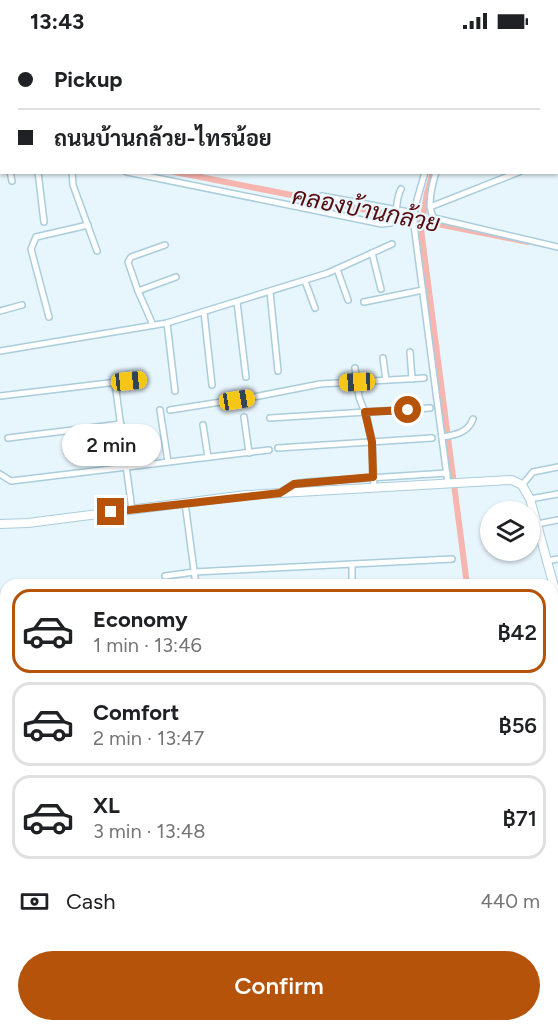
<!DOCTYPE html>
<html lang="en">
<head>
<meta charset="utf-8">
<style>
  body { margin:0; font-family:Figtree,Sarabun,sans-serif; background:#f2f2f2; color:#202124; height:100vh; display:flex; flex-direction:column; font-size:22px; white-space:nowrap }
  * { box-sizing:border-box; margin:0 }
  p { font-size:20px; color:#757577 }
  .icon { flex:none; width:33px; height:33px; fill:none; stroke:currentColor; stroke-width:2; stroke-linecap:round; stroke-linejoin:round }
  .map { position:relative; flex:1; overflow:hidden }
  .drawer { position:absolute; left:0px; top:537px; width:558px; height:453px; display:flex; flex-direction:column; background:#fff; border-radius:18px 18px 0 0; box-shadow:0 2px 4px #0004 }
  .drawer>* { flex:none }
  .hud { position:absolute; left:0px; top:0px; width:558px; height:132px; box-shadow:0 2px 4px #0004; display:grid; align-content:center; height:132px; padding:0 18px; background:#fff }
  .buttons { position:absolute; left:480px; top:459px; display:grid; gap:12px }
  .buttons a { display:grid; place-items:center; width:60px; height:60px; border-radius:50%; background:#fff; box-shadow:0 2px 4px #0004; font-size:30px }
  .end { position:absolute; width:27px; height:27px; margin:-14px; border:8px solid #b45309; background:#fff; box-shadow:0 0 0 3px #fff }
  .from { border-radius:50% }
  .bubble { position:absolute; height:42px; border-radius:21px; background:#fff; box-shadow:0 2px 4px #0004; font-size:20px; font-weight:600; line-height:42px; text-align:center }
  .car { position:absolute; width:18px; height:36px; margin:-18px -9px; border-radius:8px; box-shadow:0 0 4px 2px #0007; background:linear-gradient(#f5c518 24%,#345 0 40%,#f5c518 0 76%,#345 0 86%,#f5c518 0) }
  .hud b { display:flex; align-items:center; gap:21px; height:57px; font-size:22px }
  .hud b+b { border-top:2px solid #e0e0e0 }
  .hud i { width:15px; height:15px; background:#202124 }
  ul { padding:10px 0 0; list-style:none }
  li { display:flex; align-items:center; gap:18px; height:84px; margin:0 12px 9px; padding:0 6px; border:3px solid #e0e0e0; border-radius:18px }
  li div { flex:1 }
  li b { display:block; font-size:22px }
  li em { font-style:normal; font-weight:600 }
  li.on { border-color:#b45309 }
  li>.icon { width:54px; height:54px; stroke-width:1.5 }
  .pay { display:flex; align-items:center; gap:15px; height:66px; padding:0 18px; font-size:22px }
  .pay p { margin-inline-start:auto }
  .action { display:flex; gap:12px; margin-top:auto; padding:12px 18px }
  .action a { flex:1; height:69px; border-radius:36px; background:#b45309; color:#fff; font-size:24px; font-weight:600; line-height:69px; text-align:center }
  .status { display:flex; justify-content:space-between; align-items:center; height:42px; padding:0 30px; background:#fff; direction:ltr }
  .status svg { height:16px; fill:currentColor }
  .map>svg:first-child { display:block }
</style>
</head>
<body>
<div class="status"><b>13:43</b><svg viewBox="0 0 49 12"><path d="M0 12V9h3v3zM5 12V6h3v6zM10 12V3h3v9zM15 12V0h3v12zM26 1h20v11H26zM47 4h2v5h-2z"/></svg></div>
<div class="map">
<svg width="558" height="990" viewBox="0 0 558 990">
  <rect width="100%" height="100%" fill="#e7f5fc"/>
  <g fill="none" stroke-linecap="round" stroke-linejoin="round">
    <g stroke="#f6b5ae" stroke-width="6">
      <path d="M473,2L474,0"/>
      <path d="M0,96H2"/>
      <path d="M175,130L528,200"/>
      <path d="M433,130L427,151L421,187L467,543"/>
      <path d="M0,911L6,912"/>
      <path d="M333,984L360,990"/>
      <path d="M526,984L527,990"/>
    </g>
    <defs>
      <g id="street">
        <path d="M201,0L202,2"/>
        <path d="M223,0V1"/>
        <path d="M50,2L54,0"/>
        <path d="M312,2L316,0"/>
        <path d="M466,2V0"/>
        <path d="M556,2L558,1"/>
        <path d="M0,19H2"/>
        <path d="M0,66H2"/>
        <path d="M0,106H2"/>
        <path d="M556,115L558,114"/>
        <path d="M10,130L12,139"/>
        <path d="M38,130L44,180"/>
        <path d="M72,130L73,143L97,209"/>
        <path d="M127,130L382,182L391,181C400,168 394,161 401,147"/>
        <path d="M425,130L415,165L414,183L448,442"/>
        <path d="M436,130C432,143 426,165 434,176L558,205"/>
        <path d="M322,154L414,171"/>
        <path d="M430,165L519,130"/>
        <path d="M372,211L381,247"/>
        <path d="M337,227L348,258"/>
        <path d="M305,239L315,266"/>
        <path d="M138,249L176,235"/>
        <path d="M270,250L278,329"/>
        <path d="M237,260L246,335"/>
        <path d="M364,260L423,248"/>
        <path d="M0,269L22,263"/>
        <path d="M204,270L212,343"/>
        <path d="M49,275L31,207L36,195L88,183"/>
        <path d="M167,281L175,349"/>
        <path d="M153,283L138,249L128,220L131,215L165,203"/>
        <path d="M0,309L167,281L328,231L392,202"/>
        <path d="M410,310L412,337"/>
        <path d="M383,316L386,338"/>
        <path d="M355,326L359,355L367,376L372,400L374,446"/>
        <path d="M115,341L132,468"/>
        <path d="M0,354L142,337"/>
        <path d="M160,368L168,420"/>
        <path d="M170,368L259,354L320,342L424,336"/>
        <path d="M244,375L249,411"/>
        <path d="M270,376L430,366"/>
        <path d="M203,383L208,415"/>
        <path d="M442,395C455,393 468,391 473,377"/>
        <path d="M8,396L121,382"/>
        <path d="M278,406L432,396"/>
        <path d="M0,432L11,439L269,408"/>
        <path d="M522,443L533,430L558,425"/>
        <path d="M281,450L294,442L307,440L447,431"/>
        <path d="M530,457L558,452"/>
        <path d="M185,461L196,543"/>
        <path d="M537,482L558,478"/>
        <path d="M546,519L558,517"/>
        <path d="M352,522V543"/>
        <path d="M165,534L194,530L452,517"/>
        <path d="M552,619H558"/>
        <path d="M5,682H6"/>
        <path d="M0,715L6,714"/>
        <path d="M0,747L6,746"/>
        <path d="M552,762L558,797"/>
        <path d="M0,777H6"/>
        <path d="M552,800H558"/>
        <path d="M0,810L6,809"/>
        <path d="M552,837L558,836"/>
        <path d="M0,845L6,844"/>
        <path d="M0,873L6,874"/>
        <path d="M164,984L165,990"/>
        <path d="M181,990L186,984"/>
      </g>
      <path id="secondary" d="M0,482L28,481L246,453L512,438L522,443L530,457L558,559"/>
    </defs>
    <use href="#street" stroke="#aacddc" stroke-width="8"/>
    <use href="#secondary" stroke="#aacddc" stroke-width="10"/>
    <use href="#street" stroke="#fff" stroke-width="5"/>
    <use href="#secondary" stroke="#fff" stroke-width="8"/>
  </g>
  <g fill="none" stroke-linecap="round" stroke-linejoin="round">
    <path stroke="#b45309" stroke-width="8" d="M111,470L280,451L294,442L373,435L372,400L365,370L408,368"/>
  </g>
  <g text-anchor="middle" stroke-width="4.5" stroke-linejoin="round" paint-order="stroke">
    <g font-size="24" font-style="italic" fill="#560a0c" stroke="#e7f5fc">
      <text transform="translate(366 168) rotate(11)" y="8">คลองบ้านกล้วย</text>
    </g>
  </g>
</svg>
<div class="buttons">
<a><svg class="icon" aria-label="layers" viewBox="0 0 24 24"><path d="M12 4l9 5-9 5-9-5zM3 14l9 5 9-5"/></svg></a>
</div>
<i class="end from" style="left:408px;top:368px"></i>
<i class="end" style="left:111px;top:470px"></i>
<div class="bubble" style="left:62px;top:382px;width:99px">2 min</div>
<i class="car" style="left:129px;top:339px;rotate:84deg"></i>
<i class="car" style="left:357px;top:340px;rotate:267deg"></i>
<i class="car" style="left:237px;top:358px;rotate:81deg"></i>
<div class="hud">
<b><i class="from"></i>Pickup</b>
<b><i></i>ถนนบ้านกล้วย-ไทรน้อย</b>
</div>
<section class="drawer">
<ul>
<li class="on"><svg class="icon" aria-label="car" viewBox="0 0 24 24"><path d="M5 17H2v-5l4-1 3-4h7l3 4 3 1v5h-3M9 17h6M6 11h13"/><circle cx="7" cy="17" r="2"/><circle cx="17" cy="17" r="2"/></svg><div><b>Economy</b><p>1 min · 13:46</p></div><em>฿42</em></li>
<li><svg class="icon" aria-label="car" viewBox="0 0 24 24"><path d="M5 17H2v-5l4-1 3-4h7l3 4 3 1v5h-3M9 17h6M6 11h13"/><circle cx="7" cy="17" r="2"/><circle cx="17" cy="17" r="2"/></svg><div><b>Comfort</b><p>2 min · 13:47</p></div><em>฿56</em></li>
<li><svg class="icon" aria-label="car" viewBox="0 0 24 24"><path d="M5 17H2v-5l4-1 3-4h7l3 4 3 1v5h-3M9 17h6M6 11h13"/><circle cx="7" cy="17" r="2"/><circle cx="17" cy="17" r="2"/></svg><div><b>XL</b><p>3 min · 13:48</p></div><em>฿71</em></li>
</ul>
<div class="pay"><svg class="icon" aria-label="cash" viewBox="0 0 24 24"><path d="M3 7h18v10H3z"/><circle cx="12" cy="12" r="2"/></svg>Cash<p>440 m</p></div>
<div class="action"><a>Confirm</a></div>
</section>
</div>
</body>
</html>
